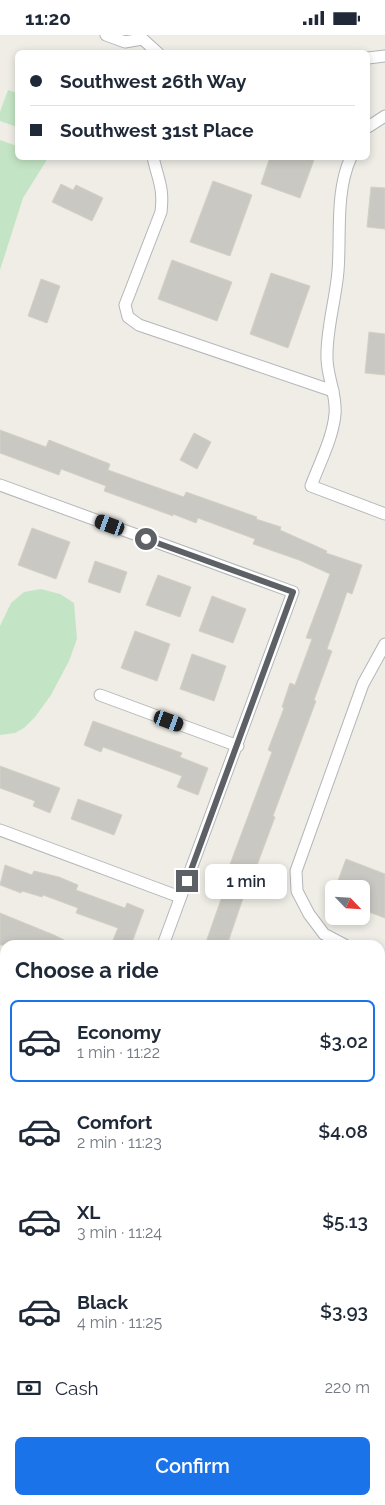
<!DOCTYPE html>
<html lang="en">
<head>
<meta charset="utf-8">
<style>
  body { margin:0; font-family:Raleway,sans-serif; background:#f6f6f7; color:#1f2937; height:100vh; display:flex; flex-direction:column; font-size:19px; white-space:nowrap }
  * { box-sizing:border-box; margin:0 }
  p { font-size:16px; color:#747a83 }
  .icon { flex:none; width:28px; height:28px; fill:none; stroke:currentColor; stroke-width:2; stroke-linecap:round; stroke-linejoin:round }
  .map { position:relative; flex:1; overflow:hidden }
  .details { position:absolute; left:0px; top:905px; width:385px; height:565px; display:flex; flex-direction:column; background:#fff; border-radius:15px 15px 0 0; box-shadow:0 2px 8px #0003 }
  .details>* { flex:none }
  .guide { position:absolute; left:15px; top:15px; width:355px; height:110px; border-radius:8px; box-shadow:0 2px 8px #0003; display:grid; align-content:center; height:110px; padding:0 15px; background:#fff }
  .needle { width:32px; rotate:115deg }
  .tools { position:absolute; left:325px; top:845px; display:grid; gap:10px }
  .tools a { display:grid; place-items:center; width:45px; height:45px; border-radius:8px; background:#fff; box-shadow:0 2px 8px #0003; font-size:25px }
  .end { position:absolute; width:22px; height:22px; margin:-11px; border:6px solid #5d6165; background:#fff; box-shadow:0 0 0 2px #fff }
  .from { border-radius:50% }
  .bubble { position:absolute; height:35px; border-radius:8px; background:#fff; box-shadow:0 2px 8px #0003; font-size:16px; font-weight:600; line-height:35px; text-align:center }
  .car { position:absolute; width:15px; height:30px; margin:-15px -8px; border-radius:6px; box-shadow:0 0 4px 1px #0007; background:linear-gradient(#222 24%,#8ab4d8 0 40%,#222 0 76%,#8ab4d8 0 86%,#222 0) }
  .guide b { display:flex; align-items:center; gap:18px; height:48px; font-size:19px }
  .guide b+b { border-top:1px solid #e0e1e3 }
  .guide i { width:12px; height:12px; background:#1f2937 }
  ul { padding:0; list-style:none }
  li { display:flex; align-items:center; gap:15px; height:82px; margin:0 10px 8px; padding:0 5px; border:2px solid transparent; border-radius:8px }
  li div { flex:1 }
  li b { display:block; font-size:19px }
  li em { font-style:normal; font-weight:600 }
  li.selected { border-color:#1a73e8 }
  li>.icon { width:45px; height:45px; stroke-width:1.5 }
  h2 { padding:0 15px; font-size:22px; line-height:60px }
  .pay { display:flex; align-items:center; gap:12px; height:55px; padding:0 15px; font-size:19px }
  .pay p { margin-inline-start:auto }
  .button { display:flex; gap:10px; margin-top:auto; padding:10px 15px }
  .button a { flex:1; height:58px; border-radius:8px; background:#1a73e8; color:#fff; font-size:20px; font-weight:600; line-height:58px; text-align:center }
  .status { display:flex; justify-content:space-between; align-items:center; height:35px; padding:0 25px; background:#fff; direction:ltr }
  .status svg { height:14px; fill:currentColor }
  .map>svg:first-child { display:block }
</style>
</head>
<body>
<div class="status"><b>11:20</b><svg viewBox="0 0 49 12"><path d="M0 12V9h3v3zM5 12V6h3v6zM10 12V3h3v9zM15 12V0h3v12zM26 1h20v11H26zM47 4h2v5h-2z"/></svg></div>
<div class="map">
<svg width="385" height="1470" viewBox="0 0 385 1470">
  <rect width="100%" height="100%" fill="#efede6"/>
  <g fill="#c4e5c5">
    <path d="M8,55L17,58V92L0,86V77Z"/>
    <path d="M0,105L17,111L18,122L48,123L23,163L0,235Z"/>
    <path d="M41,554L60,559L74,568L77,604L69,626L51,660L35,682L24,693L15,698L0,700V591L11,568L24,557Z"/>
  </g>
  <path fill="#aad4fb" d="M385,1291V1357H380V1294Z"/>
  <g fill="#cac8c2" stroke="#d4d0c4">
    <path d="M270,122H315L300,163L261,149Z"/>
    <path d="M213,146L252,160L230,221L190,207Z"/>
    <path d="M61,149L73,155L76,150L103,163L92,186L52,167Z"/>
    <path d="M371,152L385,153V194L367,192Z"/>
    <path d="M172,225L232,247L217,286L158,264Z"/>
    <path d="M271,238L310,251L288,313L250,299Z"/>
    <path d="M41,244L60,251L47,288L28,281Z"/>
    <path d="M369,297L385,299V340L365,338Z"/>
    <path d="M0,395L46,412L49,405L110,429L108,435L136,445L184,462L186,457L257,482L256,484L281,492L280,495L327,516L326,518L362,530L352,559L347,557L337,586L327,614L332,616L314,665L316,666L273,781L275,782L253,841L251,840L227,910H205L232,833L229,832L272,717L268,715L284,673L282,672L290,648L295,650L312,604L306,603L330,539L299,525L253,509L255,504L198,483L196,488L173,479V481L104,456L106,451L61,434L59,440L0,418Z"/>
    <path d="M194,398L211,407L197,434L180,425Z"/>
    <path d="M32,493L70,507L56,544L18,530Z"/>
    <path d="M95,526L127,537L120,558L88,547Z"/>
    <path d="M158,540L191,552L180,582L146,570Z"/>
    <path d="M212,561L246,574L233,608L199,596Z"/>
    <path d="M135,596L170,609L157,646L121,633Z"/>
    <path d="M192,619L226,631L214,666L180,654Z"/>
    <path d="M93,686L182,718L180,722L208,733L198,760L177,752L182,741L103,712L101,717L84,710Z"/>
    <path d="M0,731L60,753L50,778L33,771L35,766L0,753Z"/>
    <path d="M78,764L122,780L114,800L71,784Z"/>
    <path d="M346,824L385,839V883L361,874V854H335Z"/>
    <path d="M5,830L32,840L34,836L59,842L78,850L76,855L125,873L127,868L144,875L131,910H111L118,893L76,878L78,873L43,860L42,862L22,856L21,858L0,850Z"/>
    <path d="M0,878L54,900L74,910H0Z"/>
  </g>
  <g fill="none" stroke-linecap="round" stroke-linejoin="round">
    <defs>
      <g id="street">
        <path d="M106,0L125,7L142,4"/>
        <path d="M138,0L158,18"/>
        <path d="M368,23L385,21"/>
        <path d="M368,92L385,81"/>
        <path d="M153,122C158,145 164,152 161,177L125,270L128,282L139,290L333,356"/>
        <path d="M351,122C335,157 341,199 338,236C336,263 326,295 327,323C327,342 337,360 335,379C333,403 319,429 311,451L385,479"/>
        <path d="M0,450L293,557L163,910"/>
        <path d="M100,660L238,711"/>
        <path d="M0,795L180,862"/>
        <path d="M345,910L324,899L309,879L297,856L296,836L363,649L385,609"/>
        <path d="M380,925L385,926"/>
        <path d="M0,954L5,956"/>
        <path d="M0,1116L5,1118"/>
        <path d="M0,1262L5,1264"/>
        <path d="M79,1470V1465"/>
        <path d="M186,1470L188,1465"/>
      </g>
    </defs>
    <use href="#street" stroke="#b3b6ba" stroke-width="13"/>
    <use href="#street" stroke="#fff" stroke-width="11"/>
  </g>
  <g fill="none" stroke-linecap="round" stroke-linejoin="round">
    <path stroke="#5d6165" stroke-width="6" d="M146,504L293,557L187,846"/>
  </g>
</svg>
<div class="tools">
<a><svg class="needle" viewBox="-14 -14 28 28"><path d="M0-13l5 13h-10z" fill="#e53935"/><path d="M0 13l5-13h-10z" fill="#747a83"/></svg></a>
</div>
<i class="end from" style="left:146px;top:504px"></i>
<i class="end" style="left:187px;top:846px"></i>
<div class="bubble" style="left:205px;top:829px;width:82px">1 min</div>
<i class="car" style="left:110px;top:490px;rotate:290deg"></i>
<i class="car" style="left:169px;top:686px;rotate:110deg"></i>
<div class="guide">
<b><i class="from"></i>Southwest 26th Way</b>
<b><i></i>Southwest 31st Place</b>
</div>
<section class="details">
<h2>Choose a ride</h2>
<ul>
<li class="selected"><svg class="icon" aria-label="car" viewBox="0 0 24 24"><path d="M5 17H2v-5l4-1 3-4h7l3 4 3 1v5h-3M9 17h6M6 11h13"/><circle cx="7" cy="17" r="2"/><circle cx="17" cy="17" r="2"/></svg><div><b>Economy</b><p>1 min · 11:22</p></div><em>$3.02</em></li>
<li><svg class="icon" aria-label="car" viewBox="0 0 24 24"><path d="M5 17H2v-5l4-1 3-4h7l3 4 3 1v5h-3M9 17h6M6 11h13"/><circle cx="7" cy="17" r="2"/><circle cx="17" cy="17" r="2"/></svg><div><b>Comfort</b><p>2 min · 11:23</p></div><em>$4.08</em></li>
<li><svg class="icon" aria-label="car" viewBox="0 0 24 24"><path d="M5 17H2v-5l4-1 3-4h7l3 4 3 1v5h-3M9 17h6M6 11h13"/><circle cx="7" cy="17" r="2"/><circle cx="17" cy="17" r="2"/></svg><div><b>XL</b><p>3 min · 11:24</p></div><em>$5.13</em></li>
<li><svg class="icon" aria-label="car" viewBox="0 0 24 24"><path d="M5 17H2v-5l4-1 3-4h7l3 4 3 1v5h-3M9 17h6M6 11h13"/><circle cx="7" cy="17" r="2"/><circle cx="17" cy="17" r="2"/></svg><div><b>Black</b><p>4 min · 11:25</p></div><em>$3.93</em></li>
</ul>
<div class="pay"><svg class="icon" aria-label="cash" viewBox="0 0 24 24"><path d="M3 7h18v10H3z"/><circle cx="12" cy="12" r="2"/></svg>Cash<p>220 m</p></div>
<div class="button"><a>Confirm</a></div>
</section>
</div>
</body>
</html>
